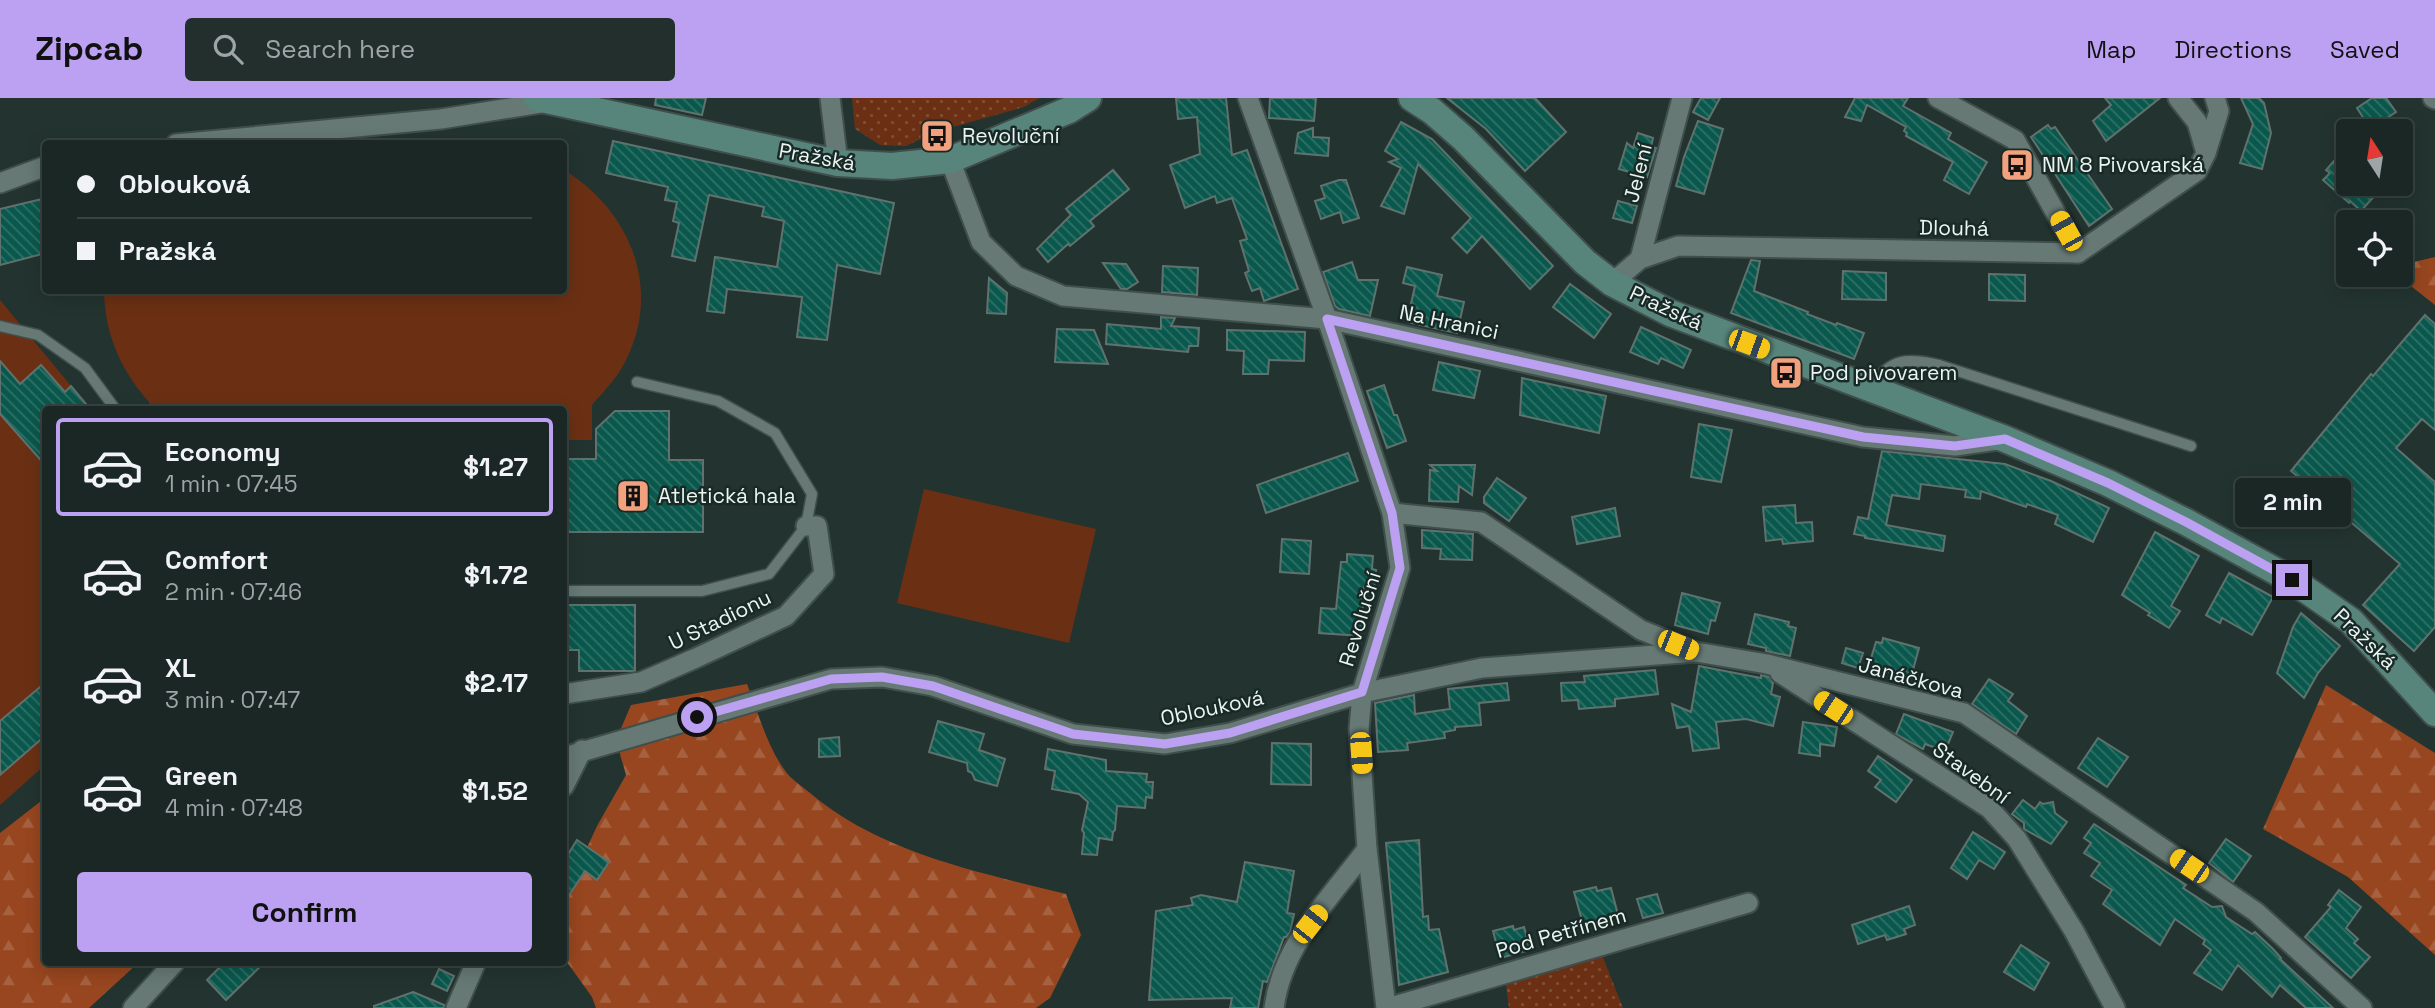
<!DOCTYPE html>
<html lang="en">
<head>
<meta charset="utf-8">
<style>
  body { margin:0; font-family:"Space Grotesk",sans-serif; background:#232f2c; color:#f1f3f6; height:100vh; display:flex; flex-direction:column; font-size:26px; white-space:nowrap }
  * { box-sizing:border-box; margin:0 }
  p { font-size:23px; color:#9fa5a6 }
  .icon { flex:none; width:38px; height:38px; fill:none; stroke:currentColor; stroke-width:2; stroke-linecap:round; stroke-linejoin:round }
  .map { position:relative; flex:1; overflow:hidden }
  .side { position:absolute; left:42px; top:308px; width:525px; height:560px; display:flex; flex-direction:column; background:#1a2724; border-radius:7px; box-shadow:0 4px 18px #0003,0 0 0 2px #384441 }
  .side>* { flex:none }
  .guide { position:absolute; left:42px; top:42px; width:525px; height:154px; border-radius:7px; box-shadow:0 4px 18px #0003,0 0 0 2px #384441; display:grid; align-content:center; height:154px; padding:0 35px; background:#1a2724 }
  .needle { width:46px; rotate:348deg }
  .controls { position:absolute; left:2336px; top:21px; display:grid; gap:14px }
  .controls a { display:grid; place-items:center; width:77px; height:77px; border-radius:7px; background:#1a2724; box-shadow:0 4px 18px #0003,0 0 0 2px #384441; font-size:35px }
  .end { position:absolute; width:32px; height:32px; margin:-16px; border:9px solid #bca0f2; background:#111; box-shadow:0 0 0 4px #111 }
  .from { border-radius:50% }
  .bubble { position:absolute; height:49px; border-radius:7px; background:#1a2724; box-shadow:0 4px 18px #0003,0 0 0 2px #384441; font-size:23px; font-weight:700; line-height:49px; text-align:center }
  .car { position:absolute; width:21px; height:42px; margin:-21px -10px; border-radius:9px; box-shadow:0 0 5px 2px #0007; background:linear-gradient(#f5c518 24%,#345 0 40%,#f5c518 0 76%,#345 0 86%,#f5c518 0) }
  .guide b { display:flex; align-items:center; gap:24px; height:66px; font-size:26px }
  .guide b+b { border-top:2px solid #384441 }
  .guide i { width:18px; height:18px; background:#f1f3f6 }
  ul { padding:12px 0 0; list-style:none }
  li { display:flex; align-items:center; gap:21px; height:98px; margin:0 14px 10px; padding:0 21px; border:4px solid transparent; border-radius:7px }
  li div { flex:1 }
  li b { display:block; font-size:26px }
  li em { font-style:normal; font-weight:700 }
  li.on { border-color:#bca0f2 }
  li>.icon { width:63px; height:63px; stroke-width:1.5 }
  .cta { display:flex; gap:14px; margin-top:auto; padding:14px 35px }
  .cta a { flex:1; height:80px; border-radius:7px; background:#bca0f2; color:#111; font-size:28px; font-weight:700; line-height:80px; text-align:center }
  header { display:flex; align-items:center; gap:42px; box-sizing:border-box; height:98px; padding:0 35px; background:#bca0f2; color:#111 }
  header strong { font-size:33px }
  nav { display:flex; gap:38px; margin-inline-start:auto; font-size:24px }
  .search { width:490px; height:63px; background:#232f2c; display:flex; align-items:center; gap:18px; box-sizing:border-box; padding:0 24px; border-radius:7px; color:#9fa5a6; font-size:26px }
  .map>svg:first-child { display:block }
</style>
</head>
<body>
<header>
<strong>Zipcab</strong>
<div class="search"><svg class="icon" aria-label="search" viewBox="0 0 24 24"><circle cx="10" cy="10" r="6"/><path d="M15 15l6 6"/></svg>Search here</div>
<nav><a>Map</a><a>Directions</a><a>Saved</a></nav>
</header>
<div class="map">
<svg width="2435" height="910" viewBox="0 0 2435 910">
  <defs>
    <pattern id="forest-firs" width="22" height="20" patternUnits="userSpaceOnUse" patternTransform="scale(1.75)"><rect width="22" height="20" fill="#97461f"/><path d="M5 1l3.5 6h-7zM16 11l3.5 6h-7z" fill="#a66140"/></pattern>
    <pattern id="park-dots" width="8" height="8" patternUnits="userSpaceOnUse" patternTransform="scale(1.75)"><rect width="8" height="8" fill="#6b3014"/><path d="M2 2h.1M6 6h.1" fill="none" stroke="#804f37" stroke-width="1.8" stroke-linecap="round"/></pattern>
    <pattern id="building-back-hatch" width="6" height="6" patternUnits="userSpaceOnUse" patternTransform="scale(1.75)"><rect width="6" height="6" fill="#0a584d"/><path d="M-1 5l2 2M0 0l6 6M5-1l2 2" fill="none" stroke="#2e7167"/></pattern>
  </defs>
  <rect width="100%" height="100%" fill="#233430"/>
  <g fill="#6b3014">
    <path d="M564,72C630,112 663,191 625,264C617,280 604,293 592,307V342H564V312L149,311V304C120,271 105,236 104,193L564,192Z"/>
    <path d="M0,202L90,311L46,312L45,667L0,707Z"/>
    <path d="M924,391L1096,431L1069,545L897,505Z"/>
  </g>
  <g fill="url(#forest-firs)">
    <path d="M2435,159V207L2397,177H2401V167Z"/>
    <path d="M747,586C758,614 767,649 786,674C792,682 802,688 810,695C881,755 978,774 1066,796L1081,837L1050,900L1036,910H596L592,899L564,860V800L597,728L626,677L616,642L631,607Z"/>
    <path d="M2326,587L2435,655V857L2348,779L2263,731Z"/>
    <path d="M45,700L46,864L138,865L89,910H0V735Z"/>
  </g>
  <g fill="url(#park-dots)">
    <path d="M852,0H1039L1024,9L938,33L906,48L880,47L855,31Z"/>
    <path d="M1602,857L1623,910H1509L1506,886Z"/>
  </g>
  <g fill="url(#building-back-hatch)" stroke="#5f726d" stroke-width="2">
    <path d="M656,0H706L702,17L655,7Z"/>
    <path d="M1176,0H1226L1232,57L1247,52L1298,191L1264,203L1260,190L1252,193L1245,175L1249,173L1240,143L1247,141L1232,100L1217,105L1215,98L1185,110L1170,67L1200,56L1197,19L1178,21Z"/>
    <path d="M1270,0H1316L1314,23L1269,20Z"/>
    <path d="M1447,0H1535L1566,34L1525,73L1486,31Z"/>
    <path d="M1701,0H1720L1708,22L1693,14Z"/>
    <path d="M1855,0H1908L1903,8L1951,35L1948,41L1987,64L1969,96L1944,82L1953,64L1906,38L1907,35L1904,33L1906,29L1867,7L1861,23L1845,19Z"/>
    <path d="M2105,0H2160L2106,43L2093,23L2111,7Z"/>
    <path d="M2241,0H2259L2264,5L2271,35L2262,71L2240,65L2253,26Z"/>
    <path d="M2372,0H2386L2396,14L2381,24L2379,20L2368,27L2357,10Z"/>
    <path d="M1698,23L1723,31L1704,96L1676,88L1684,59Z"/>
    <path d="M1401,24L1432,41L1553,168L1530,191L1482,138L1467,155L1452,140L1471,120L1418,66L1404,116L1381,108L1401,70L1389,64L1398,61L1385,53Z"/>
    <path d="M2048,27L2051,31L2055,29L2112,111L2089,128L2031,39Z"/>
    <path d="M1313,30V39L1329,40L1328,58L1295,55L1298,35Z"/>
    <path d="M1638,35L1653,40L1651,49L1656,50L1647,79L1619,71L1627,45L1633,50Z"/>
    <path d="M613,43L894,105L880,176L837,167L827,242L797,239L802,199L727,191L724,215L707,213L715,159L777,169L784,123L762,118L764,109L709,97L695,163L672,158L679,125L673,123L677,104L665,102L668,89L606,75Z"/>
    <path d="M2348,47V86H2385L2361,113L2350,103L2349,105L2323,82L2330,75L2326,72Z"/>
    <path d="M1113,72L1129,91L1090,123L1094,128L1070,148L1068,146L1048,164L1037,151L1071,117L1066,111Z"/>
    <path d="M1339,82H1346L1359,120L1343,125L1340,114L1321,121L1315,103L1325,100L1321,88Z"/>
    <path d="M46,100V155L0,167V111Z"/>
    <path d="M1618,103L1637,108L1632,125L1613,120Z"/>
    <path d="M1751,162L1760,163L1754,193L1808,214L1807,216L1836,227L1837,225L1864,235L1854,261L1731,215Z"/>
    <path d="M1352,164L1358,182H1378L1370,218L1339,211L1335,208L1323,174Z"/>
    <path d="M1103,165L1126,166L1138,184L1127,191H1121Z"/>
    <path d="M1163,168L1198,170L1197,197L1162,194Z"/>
    <path d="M1407,169L1442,177L1437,198L1464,204L1457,235L1407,224L1415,188L1403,185Z"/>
    <path d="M1843,173L1886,175V202L1842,201Z"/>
    <path d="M1989,176L2025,177V203L1989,202Z"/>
    <path d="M989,180L1007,195L1006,216L987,215Z"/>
    <path d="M1570,186L1611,216L1594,240L1553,209Z"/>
    <path d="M2425,217L2435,226V332L2422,321L2396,350L2435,384V529L2414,553L2363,507L2400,466L2291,373L2371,276L2373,278Z"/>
    <path d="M1161,219L1175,220L1171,228L1199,230L1198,248H1189L1188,254L1106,246L1107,226L1161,231Z"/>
    <path d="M1641,229L1691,252L1683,270L1661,260L1658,266L1630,254Z"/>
    <path d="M1057,231L1094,232L1108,266L1055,264Z"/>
    <path d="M1227,232L1305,234L1304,263L1269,262L1268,276H1243L1244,253L1227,252Z"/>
    <path d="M0,263L20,286L41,267L65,294L71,288L91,312H46V368L0,316Z"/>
    <path d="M1439,264L1480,273L1474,300L1433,292Z"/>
    <path d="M1522,280L1606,298L1599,335L1520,317Z"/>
    <path d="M1384,287L1394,317H1397L1406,343L1387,350L1367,293Z"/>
    <path d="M615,313H669V362H703V434H564V361H596V331Z"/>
    <path d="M1699,326L1732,332L1721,384L1691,379Z"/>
    <path d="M1882,353L2005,366L2051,383L2109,410L2093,444L2055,426L2058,417L2027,406L2026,409L1981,393L1980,401L1965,399L1966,392L1921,386L1919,401L1892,397L1886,427L1945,438L1943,453L1865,440V438L1854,436L1858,419L1868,421Z"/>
    <path d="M1348,355L1358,383L1266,415L1257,387Z"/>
    <path d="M1430,367H1475L1472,397L1459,388L1458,404L1429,403L1430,372L1437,373Z"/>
    <path d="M1497,380L1526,400L1509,423L1484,405V399Z"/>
    <path d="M1795,407L1796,425L1812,424L1813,443L1783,446L1782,441L1766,443L1763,409Z"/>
    <path d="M1615,410L1620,438L1577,446L1572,419Z"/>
    <path d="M1422,432L1473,436L1472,462L1440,461L1441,451L1422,450Z"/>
    <path d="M2155,434L2199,458L2171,508L2180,513L2169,530L2148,517L2150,515L2122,497Z"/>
    <path d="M1282,441L1311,443L1309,476L1280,474Z"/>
    <path d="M1347,456L1373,458L1372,471L1376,472L1374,490L1364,489L1361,538L1319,535L1321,510L1336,511L1341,464H1347Z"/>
    <path d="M2229,475L2273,499L2252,537L2222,520L2220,525L2206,517Z"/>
    <path d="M1682,495L1720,505L1715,523L1711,522L1708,536L1675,527Z"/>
    <path d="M564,507H635V573H579V552H564Z"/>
    <path d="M2301,515L2340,548L2318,575L2304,600L2277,575L2293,529Z"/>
    <path d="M1755,516L1789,524L1788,528L1796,530L1790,558L1766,553V550L1748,546Z"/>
    <path d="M1883,540L1919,550L1911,579L1894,576L1869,567L1876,544L1882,545Z"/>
    <path d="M1846,550L1863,555L1858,570L1842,565Z"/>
    <path d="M1699,568L1761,580V577L1769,579L1773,585L1771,596L1780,599L1773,628L1746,621L1716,624L1719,650L1693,653L1689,628L1677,630L1672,606L1691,614Z"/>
    <path d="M1655,572L1658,596L1615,601V608L1579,611L1578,602L1562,603L1561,585L1585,584L1584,578Z"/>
    <path d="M1989,581L2013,596L2008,603L2027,618L2016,636L1972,606Z"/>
    <path d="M46,584V637L0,677V623Z"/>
    <path d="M1507,585L1509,602L1479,605L1481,627L1455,629V632L1444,634L1445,640L1407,645L1408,652L1378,654L1375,605L1414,597L1415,616L1450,611L1448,591Z"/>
    <path d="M1904,616L1953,634L1945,653L1925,646L1923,651L1896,636Z"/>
    <path d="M938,623L984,636L979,652L1005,661L997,688L975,682L972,675L968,673L967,665L929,654Z"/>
    <path d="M1803,624L1837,629L1834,648L1820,646V658L1799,655Z"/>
    <path d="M839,639L840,658L819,659V641Z"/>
    <path d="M2098,640L2128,659L2107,689L2078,670Z"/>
    <path d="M1272,645L1311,646V687L1271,686Z"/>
    <path d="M1048,651L1106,662V673L1147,676L1146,684H1153L1152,700L1146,699L1145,710L1117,708L1115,732L1113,734L1112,742L1099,740L1097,757L1082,756L1084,735L1082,732L1088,704L1079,696L1052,691L1055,673L1045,671Z"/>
    <path d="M1878,658L1912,682L1896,704L1875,689L1881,682L1868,673Z"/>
    <path d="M2023,702L2035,711L2040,704L2043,706L2053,704L2055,715L2067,724L2051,746L2024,731V725L2012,716Z"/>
    <path d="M2094,726L2186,787L2183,790L2212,809L2222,808L2226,819L2252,836L2255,834L2273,851L2281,860L2280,861L2333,910H2306L2280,887L2272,899L2238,867L2222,892L2194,875L2211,852L2203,846L2205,842L2175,821L2160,847L2103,806L2112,792L2091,778L2100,765L2084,755L2091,745L2084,740Z"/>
    <path d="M1973,734L2005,754L1994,771L1979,762L1967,781L1951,770Z"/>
    <path d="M2226,741L2251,758L2233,784L2209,765Z"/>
    <path d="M577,742L609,764L597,782L585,773L564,805V763Z"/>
    <path d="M1419,742L1423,819L1428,818L1429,832L1439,831L1448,874L1399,887L1386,745Z"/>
    <path d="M1245,764L1294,773L1287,815L1294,816L1290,834L1286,839H1284L1267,884L1263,883L1258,910H1230L1232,900L1149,902L1156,813L1193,807L1191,800L1201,797L1237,804Z"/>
    <path d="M1596,789L1597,793L1611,790L1618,817L1583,826L1574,794Z"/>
    <path d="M2339,792L2361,809L2346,830L2358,841L2354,845L2370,859L2351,880L2305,839L2331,809L2328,807Z"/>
    <path d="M1657,796L1663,815L1643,820L1637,801Z"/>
    <path d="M1909,808L1915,827L1904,831L1906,836L1887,842L1885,837L1858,846L1852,827Z"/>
    <path d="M1513,828L1514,832L1524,829L1530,852L1500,860L1493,833Z"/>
    <path d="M2021,847L2049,865L2034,892L2004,874Z"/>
    <path d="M225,864H265L226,902L207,882Z"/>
    <path d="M439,871L454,878L447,893L432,886Z"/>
    <path d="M413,894L444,907V910H374V908Z"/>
  </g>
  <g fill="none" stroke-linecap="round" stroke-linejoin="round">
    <defs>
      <g id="service">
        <path d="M0,228L38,237L85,270L116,312"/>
        <path d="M1872,288C1891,259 1908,260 1939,267L2191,348"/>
        <path d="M564,493H702L769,476L806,428L812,396L775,335L718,303L637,284"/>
      </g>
      <g id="minor">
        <path d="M830,0L838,65"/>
        <path d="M1248,0L1327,221L1392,415L1400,470L1362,595L1359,631L1367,751L1386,910"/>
        <path d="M1938,0L2015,42L2078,155"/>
        <path d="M2433,0L2435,1"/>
        <path d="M176,46L441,21L547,4"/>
        <path d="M2206,55L2219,13L2215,0"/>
        <path d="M950,62L981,144L1016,178L1063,198L1327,221L1863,339L1955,348L2004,341"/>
        <path d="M0,85L46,68"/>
        <path d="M1640,161L1682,0"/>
        <path d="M1612,185L1640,161L1678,148L2078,155L2197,73L2206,55L2197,24L2178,0"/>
        <path d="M1392,415L1481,424L1641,532L1696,554L1767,566L1964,615L2256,814L2362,910"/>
        <path d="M1780,575L1989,710L2017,741L2074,833L2115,910"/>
        <path d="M564,596L641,584L696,560L786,518L824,476L817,428H806"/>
        <path d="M564,659L831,581L882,579L933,588L1073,636L1165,646L1230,635L1362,595L1482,570L1696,554"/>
        <path d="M564,688L582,652"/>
        <path d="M133,910L175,864"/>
        <path d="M456,910L476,864"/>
        <path d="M1274,910C1282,847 1330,800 1367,751"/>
        <path d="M1387,910L1748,805"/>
      </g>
      <g id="secondary">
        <path d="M537,0L838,65L892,68L950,62L1069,12L1088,0"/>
        <path d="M1412,0L1432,13L1463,40L1585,164L1612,185L1670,215L2005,341L2108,385L2186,424L2292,482L2351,523L2435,615"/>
      </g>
    </defs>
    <use href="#service" stroke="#414f4c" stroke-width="13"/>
    <use href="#minor" stroke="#414f4c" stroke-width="23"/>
    <use href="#secondary" stroke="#414f4c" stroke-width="30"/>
    <use href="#service" stroke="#667975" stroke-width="10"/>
    <use href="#minor" stroke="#667975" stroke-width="19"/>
    <use href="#secondary" stroke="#57857c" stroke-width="26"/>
  </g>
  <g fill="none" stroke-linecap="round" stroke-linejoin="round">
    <path stroke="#bca0f2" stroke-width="9" d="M697,619L831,581L882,579L933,588L1073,636L1165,646L1230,635L1362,594L1400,470L1392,415L1327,221L1863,339L1955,348L2005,341L2108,385L2186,424L2292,482"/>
  </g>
  <defs>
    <symbol id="bus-square" viewBox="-11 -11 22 22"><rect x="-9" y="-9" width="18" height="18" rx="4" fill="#f2a17e" stroke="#192a26"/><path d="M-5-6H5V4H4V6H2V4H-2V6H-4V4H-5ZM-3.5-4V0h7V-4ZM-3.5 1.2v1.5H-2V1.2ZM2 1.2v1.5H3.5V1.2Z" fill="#111"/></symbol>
    <symbol id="building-square" viewBox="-11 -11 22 22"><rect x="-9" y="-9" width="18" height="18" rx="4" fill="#f2a17e" stroke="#192a26"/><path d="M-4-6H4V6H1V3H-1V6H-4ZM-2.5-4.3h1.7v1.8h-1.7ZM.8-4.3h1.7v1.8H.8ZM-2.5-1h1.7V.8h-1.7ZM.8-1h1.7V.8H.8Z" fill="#111"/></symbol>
  </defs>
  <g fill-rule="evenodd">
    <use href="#bus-square" x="918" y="19" width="38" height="38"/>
    <use href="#bus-square" x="1998" y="48" width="38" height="38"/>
    <use href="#bus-square" x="1767" y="256" width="38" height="38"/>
    <use href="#building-square" x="614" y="379" width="38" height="38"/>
  </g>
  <g text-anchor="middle" stroke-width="5" stroke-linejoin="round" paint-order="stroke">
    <g font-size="21" fill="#eaf5f2" stroke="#192a26" text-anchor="start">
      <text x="962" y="45">Revoluční</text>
      <text x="2042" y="74">NM 8 Pivovarská</text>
      <text x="1810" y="282">Pod pivovarem</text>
      <text x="658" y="405">Atletická hala</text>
    </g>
    <g font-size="21" fill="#eaf5f2" stroke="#192a26">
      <text transform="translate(817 59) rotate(10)" y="7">Pražská</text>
      <text transform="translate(1638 75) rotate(-76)" y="7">Jelení</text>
      <text transform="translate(1954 130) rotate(1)" y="7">Dlouhá</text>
      <text transform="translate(1666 210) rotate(25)" y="7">Pražská</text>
      <text transform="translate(1449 224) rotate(12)" y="7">Na Hranici</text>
      <text transform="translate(1360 521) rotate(-73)" y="7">Revoluční</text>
      <text transform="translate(720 522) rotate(-26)" y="7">U Stadionu</text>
      <text transform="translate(2365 541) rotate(44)" y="7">Pražská</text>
      <text transform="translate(1911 580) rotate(15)" y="7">Janáčkova</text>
      <text transform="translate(1212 610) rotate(-12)" y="7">Oblouková</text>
      <text transform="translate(1971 675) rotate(36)" y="7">Stavební</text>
      <text transform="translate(1561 835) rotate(-16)" y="7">Pod Petřínem</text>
    </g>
  </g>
</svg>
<div class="controls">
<a><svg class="needle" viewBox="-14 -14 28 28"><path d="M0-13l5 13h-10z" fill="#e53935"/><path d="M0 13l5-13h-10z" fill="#9fa5a6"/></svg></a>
<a><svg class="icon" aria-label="locate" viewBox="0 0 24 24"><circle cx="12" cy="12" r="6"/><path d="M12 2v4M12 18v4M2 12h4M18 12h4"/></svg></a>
</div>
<i class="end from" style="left:697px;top:619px"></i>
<i class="end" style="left:2292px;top:482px"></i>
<div class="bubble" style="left:2235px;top:380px;width:116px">2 min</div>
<i class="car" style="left:2066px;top:133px;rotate:331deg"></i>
<i class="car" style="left:1749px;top:246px;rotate:110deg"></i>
<i class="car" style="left:1678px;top:547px;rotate:112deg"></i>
<i class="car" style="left:1833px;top:610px;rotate:303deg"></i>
<i class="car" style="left:1361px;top:655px;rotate:176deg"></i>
<i class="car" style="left:2189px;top:768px;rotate:304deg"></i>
<i class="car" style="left:1310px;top:826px;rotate:38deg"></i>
<div class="guide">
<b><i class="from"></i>Oblouková</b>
<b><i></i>Pražská</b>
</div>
<section class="side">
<ul>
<li class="on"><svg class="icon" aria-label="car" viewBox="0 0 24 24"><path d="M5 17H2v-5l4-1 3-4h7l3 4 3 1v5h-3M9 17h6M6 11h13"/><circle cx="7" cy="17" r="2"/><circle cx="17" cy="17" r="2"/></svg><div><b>Economy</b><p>1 min · 07:45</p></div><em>$1.27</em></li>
<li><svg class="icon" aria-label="car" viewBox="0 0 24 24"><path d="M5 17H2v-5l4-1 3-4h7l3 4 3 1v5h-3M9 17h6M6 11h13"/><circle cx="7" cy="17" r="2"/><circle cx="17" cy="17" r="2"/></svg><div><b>Comfort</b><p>2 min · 07:46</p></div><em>$1.72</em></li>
<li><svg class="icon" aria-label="car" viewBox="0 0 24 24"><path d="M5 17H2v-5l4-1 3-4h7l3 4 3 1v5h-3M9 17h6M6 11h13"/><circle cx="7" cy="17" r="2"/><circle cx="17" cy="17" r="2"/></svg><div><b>XL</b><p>3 min · 07:47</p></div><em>$2.17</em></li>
<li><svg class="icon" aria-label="car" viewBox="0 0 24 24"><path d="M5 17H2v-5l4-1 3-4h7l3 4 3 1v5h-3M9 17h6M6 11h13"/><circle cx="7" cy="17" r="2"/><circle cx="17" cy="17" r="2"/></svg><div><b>Green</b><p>4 min · 07:48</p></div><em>$1.52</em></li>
</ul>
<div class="cta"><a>Confirm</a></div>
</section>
</div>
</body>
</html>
